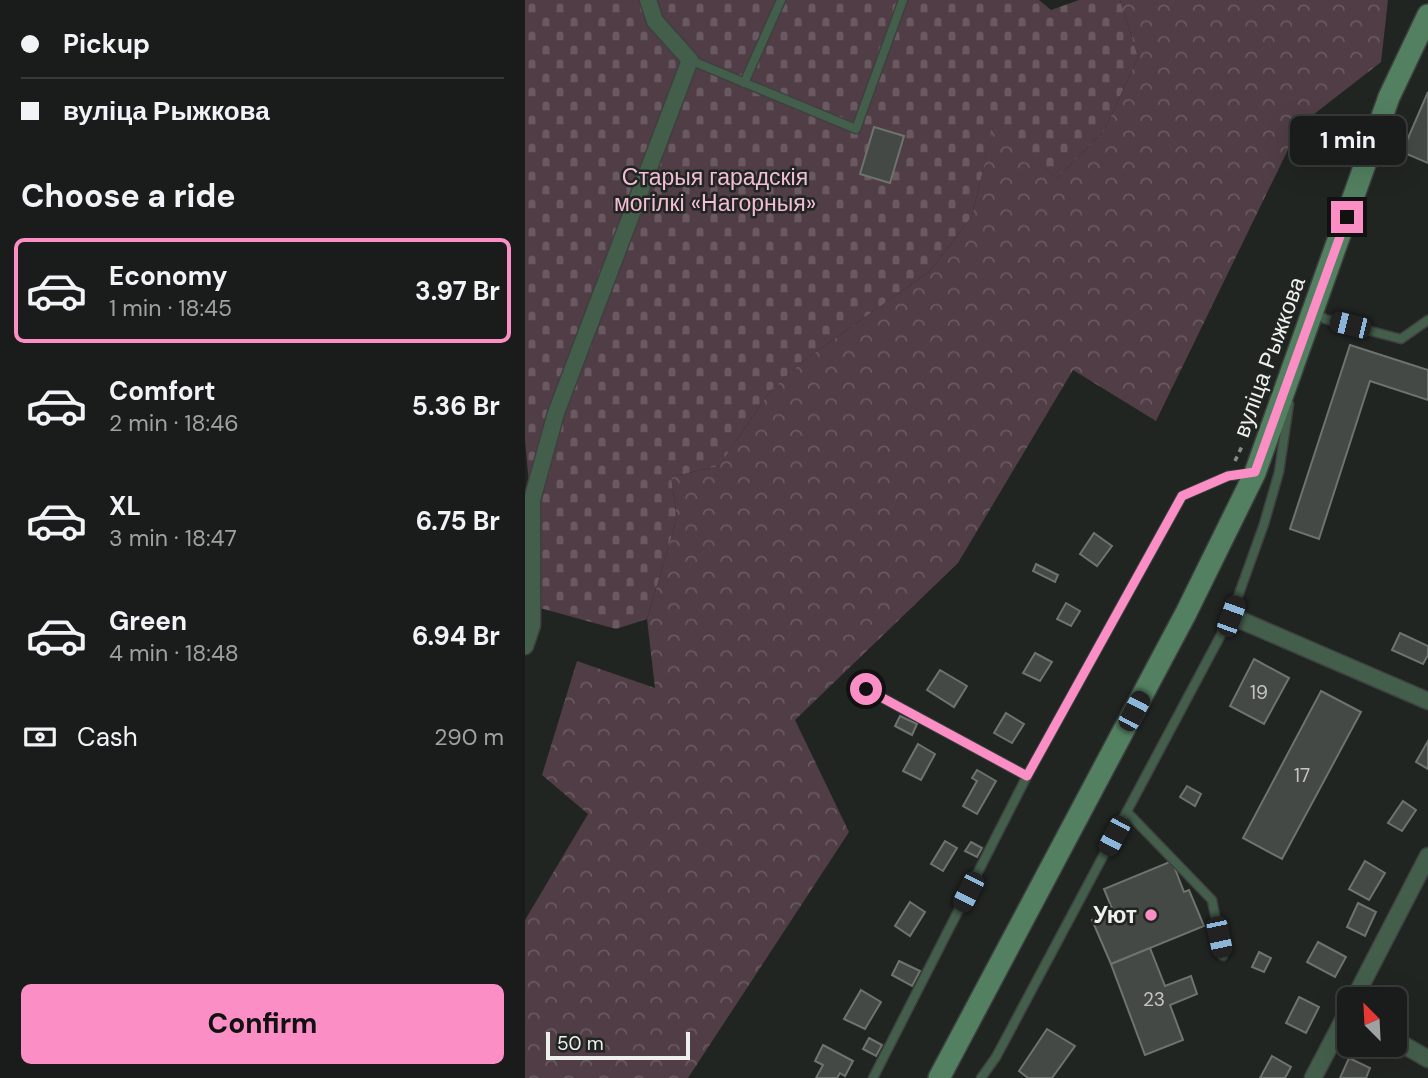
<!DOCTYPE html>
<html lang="en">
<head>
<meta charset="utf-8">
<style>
  body { margin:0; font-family:"DM Sans",sans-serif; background:#222523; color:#f1f3f6; height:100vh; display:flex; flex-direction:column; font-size:26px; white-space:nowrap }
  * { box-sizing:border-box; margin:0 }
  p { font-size:23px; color:#9fa1a2 }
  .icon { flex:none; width:38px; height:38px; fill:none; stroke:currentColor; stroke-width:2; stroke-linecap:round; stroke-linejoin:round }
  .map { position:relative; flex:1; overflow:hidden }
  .side { display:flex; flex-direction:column; background:#191c1a; width:525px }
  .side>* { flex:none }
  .hud { display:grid; align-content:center; height:154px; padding:0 21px; background:#191c1a }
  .needle { width:46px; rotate:336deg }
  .fabs { position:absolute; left:812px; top:987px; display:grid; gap:14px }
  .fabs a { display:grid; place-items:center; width:70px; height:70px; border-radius:10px; background:#191c1a; box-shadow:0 7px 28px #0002,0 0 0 2px #373a39; font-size:35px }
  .scale { position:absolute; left:21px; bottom:18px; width:144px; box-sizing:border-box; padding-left:7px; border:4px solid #eef0ee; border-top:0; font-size:19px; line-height:24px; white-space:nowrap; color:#eef0ee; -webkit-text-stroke:5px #212522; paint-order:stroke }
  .end { position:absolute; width:32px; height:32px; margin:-16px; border:9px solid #fb8fc5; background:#111; box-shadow:0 0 0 4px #111 }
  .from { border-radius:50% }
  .bubble { position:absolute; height:49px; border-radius:10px; background:#191c1a; box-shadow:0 7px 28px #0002,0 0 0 2px #373a39; font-size:23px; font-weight:700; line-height:49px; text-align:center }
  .car { position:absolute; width:21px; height:42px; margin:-21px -10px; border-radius:9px; box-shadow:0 0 5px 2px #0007; background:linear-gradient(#222 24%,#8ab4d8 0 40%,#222 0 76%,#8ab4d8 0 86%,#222 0) }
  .hud b { display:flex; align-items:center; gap:24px; height:66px; font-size:26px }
  .hud b+b { border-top:2px solid #373a39 }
  .hud i { width:18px; height:18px; background:#f1f3f6 }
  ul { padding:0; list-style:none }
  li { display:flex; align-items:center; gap:21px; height:105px; margin:0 14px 10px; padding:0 7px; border:4px solid transparent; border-radius:10px }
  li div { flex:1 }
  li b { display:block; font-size:26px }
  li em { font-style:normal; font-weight:700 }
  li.selected { border-color:#fb8fc5 }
  li>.icon { width:63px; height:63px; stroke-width:1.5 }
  h2 { padding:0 21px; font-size:32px; line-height:84px }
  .pay { display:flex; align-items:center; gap:18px; height:77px; padding:0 21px; font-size:26px }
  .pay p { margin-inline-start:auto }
  .cta { display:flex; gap:14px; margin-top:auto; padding:14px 21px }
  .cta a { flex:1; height:80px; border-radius:10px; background:#fb8fc5; color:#111; font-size:28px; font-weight:700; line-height:80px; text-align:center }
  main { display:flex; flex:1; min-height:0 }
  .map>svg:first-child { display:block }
</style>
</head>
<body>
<main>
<section class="side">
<div class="hud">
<b><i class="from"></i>Pickup</b>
<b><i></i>вуліца Рыжкова</b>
</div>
<h2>Choose a ride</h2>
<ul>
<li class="selected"><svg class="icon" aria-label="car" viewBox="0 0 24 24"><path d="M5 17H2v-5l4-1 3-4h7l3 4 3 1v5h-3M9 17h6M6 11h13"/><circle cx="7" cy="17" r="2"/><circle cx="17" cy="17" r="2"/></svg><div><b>Economy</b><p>1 min · 18:45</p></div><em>3.97 Br</em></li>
<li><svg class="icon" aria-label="car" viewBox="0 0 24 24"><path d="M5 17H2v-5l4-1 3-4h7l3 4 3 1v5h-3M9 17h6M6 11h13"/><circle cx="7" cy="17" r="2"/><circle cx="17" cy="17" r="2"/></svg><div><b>Comfort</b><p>2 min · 18:46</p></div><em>5.36 Br</em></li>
<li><svg class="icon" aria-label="car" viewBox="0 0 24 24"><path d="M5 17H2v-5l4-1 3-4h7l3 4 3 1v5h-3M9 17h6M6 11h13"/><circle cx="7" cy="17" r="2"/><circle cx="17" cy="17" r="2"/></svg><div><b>XL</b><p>3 min · 18:47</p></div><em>6.75 Br</em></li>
<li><svg class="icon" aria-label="car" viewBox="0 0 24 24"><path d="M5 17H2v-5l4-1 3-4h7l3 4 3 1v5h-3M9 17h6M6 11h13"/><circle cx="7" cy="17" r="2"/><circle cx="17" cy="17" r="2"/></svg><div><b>Green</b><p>4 min · 18:48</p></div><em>6.94 Br</em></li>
</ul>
<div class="pay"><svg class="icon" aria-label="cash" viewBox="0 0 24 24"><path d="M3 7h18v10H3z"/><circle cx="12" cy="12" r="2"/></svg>Cash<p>290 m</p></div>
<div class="cta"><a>Confirm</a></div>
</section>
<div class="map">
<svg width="903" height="1078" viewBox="0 0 903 1078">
  <defs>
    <pattern id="forest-crowns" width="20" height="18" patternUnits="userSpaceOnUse" patternTransform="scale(1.75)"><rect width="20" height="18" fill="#503d45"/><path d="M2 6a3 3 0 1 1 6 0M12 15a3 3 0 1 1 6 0" fill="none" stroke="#6a5960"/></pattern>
    <pattern id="cemetery-stones" width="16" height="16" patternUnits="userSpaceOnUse" patternTransform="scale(1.75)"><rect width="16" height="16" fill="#503d45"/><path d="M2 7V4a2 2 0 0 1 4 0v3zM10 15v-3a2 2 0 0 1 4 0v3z" fill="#6a5960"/></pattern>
  </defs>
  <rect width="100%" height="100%" fill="#212522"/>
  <path fill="url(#forest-crowns)" d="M595,0H863L856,62L775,125L631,421L548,370L433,563L270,720L324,832L163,1078H0V920L63,814L17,775L52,661L130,688L122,619L152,518L146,477L194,466L245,391L278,361L405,271L447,216L468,127L532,178L579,131L613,57Z"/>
  <path fill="url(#cemetery-stones)" d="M0,0H514L526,10L554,0H595L613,57L579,131L532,178L468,128L447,216L405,271L278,361L245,391L194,466L146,477L152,518L122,619L91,629L15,608L0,440Z"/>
  <g fill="#444945" stroke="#6e736f" stroke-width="2">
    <path d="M903,92V163L877,152Z"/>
    <path d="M349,127L379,136L365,183L335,174Z"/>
    <path d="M825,345L903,370V400L845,381L794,539L765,529Z"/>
    <path d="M569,533L587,546L572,566L555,554Z"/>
    <path d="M511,564L533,575L530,582L508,571Z"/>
    <path d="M541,603L555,611L546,626L532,619Z"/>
    <path d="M875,633L903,646V655L898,664L867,650Z"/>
    <path d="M510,653L527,662L515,681L498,673Z"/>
    <path d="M729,659L764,678L739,724L705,706Z"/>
    <path d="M415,670L442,686L429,707L402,690Z"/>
    <path d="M796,691L836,712L757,859L718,838Z"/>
    <path d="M481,713L499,724L487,743L469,733Z"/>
    <path d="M375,716L392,724L387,735L370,726Z"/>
    <path d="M903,741V769L891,762Z"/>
    <path d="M393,744L410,754L396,780L378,771Z"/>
    <path d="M452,770L471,781L452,814L438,806L452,781L447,778Z"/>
    <path d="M662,786L676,794L670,806L655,797Z"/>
    <path d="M878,801L891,810L877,831L863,823Z"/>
    <path d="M420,841L432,848L418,871L406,864Z"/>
    <path d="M446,842L457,848L452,857L440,851Z"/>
    <path d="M647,861L659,892L664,890L679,926L586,964L567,920L588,911L579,889Z"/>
    <path d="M840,861L860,873L844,900L824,889Z"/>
    <path d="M385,902L400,912L385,936L370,926Z"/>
    <path d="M833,903L851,912L840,936L822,927Z"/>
    <path d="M793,942L821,957L810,977L782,962Z"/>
    <path d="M625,948L640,986L666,976L672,994L645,1005L658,1040L620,1055L586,964Z"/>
    <path d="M734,952L746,958L739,972L727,967Z"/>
    <path d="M374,961L395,971L387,986L367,975Z"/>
    <path d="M336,990L356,1002L340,1029L319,1019Z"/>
    <path d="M774,997L794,1007L781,1033L761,1023Z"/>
    <path d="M522,1029L550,1046L527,1078H503L494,1071Z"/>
    <path d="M344,1038L357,1045L351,1056L338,1049Z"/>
    <path d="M298,1045L328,1061L320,1076L315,1073L312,1078H291L298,1065L290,1061Z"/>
    <path d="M747,1056L766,1067L760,1078H735Z"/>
    <path d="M824,1058L845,1068L841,1078H815Z"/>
  </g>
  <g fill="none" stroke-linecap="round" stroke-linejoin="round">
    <defs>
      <g id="service">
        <path d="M165,60L331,129L378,0"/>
        <path d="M219,83L256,0"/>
        <path d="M788,312L800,319L876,339L903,320"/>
        <path d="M341,689L502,776"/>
        <path d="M602,812L687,900L698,956"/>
        <path d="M348,1078L502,776L657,496L703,476L727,473"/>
        <path d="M456,1078L471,1057L706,616L739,524L754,472L764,404"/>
      </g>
      <g id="minor">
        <path d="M706,616L903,701"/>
        <path d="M0,646L7,625V500L31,413L165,60L130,21L123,0"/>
        <path d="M829,999L903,856"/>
        <path d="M870,1040L903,1059"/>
        <path d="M788,1078L824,1009"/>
      </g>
      <path id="secondary" d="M414,1078L661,613L730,473L864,97L903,15"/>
    </defs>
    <use href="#service" stroke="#3e413f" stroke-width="11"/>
    <use href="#minor" stroke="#3e413f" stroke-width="19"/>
    <use href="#secondary" stroke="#3e413f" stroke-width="24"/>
    <path stroke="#888b89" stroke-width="3.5" stroke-dasharray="5 5" stroke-linecap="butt" d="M710,461L717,446"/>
    <use href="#service" stroke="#435f4b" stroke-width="8"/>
    <use href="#minor" stroke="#435f4b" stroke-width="16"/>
    <use href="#secondary" stroke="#538061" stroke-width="21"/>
  </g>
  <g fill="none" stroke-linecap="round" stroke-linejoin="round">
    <path stroke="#fb8fc5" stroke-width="9" d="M341,689L502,776L657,496L703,476L730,472L822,217"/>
  </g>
  <circle fill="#fb8fc5" stroke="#212522" stroke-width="2.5" cx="626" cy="915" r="7"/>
  <g text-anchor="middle" stroke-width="5" stroke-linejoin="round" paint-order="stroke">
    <g font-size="19" fill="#c4c6c4">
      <text x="734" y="699">19</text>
      <text x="777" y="782">17</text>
      <text x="629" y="1006">23</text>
    </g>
    <g font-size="23" fill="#f4bcd5" stroke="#212522">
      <text x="190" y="185">Старыя гарадскія<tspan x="190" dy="26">могілкі «Нагорныя»</tspan></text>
    </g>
    <g font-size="23" fill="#eef0ee" stroke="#212522">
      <text transform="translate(744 357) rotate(-70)" y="8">вуліца Рыжкова</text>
    </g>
    <g font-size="23" font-weight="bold" fill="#eef0ee" stroke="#212522" text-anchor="end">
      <text x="612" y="923">Уют</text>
    </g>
  </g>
</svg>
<div class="fabs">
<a><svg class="needle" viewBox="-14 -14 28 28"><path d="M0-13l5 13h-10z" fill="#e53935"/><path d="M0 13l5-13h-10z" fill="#9fa1a2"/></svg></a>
</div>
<div class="scale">50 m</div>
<i class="end from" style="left:341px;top:689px"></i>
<i class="end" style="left:822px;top:217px"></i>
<div class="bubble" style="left:765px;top:116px;width:116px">1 min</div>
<i class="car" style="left:825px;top:325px;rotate:284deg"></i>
<i class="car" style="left:706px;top:616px;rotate:20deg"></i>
<i class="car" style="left:609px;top:711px;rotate:28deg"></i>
<i class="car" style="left:589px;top:836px;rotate:208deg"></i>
<i class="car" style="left:443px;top:892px;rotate:207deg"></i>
<i class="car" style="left:694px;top:937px;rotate:168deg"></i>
</div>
</main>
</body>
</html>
